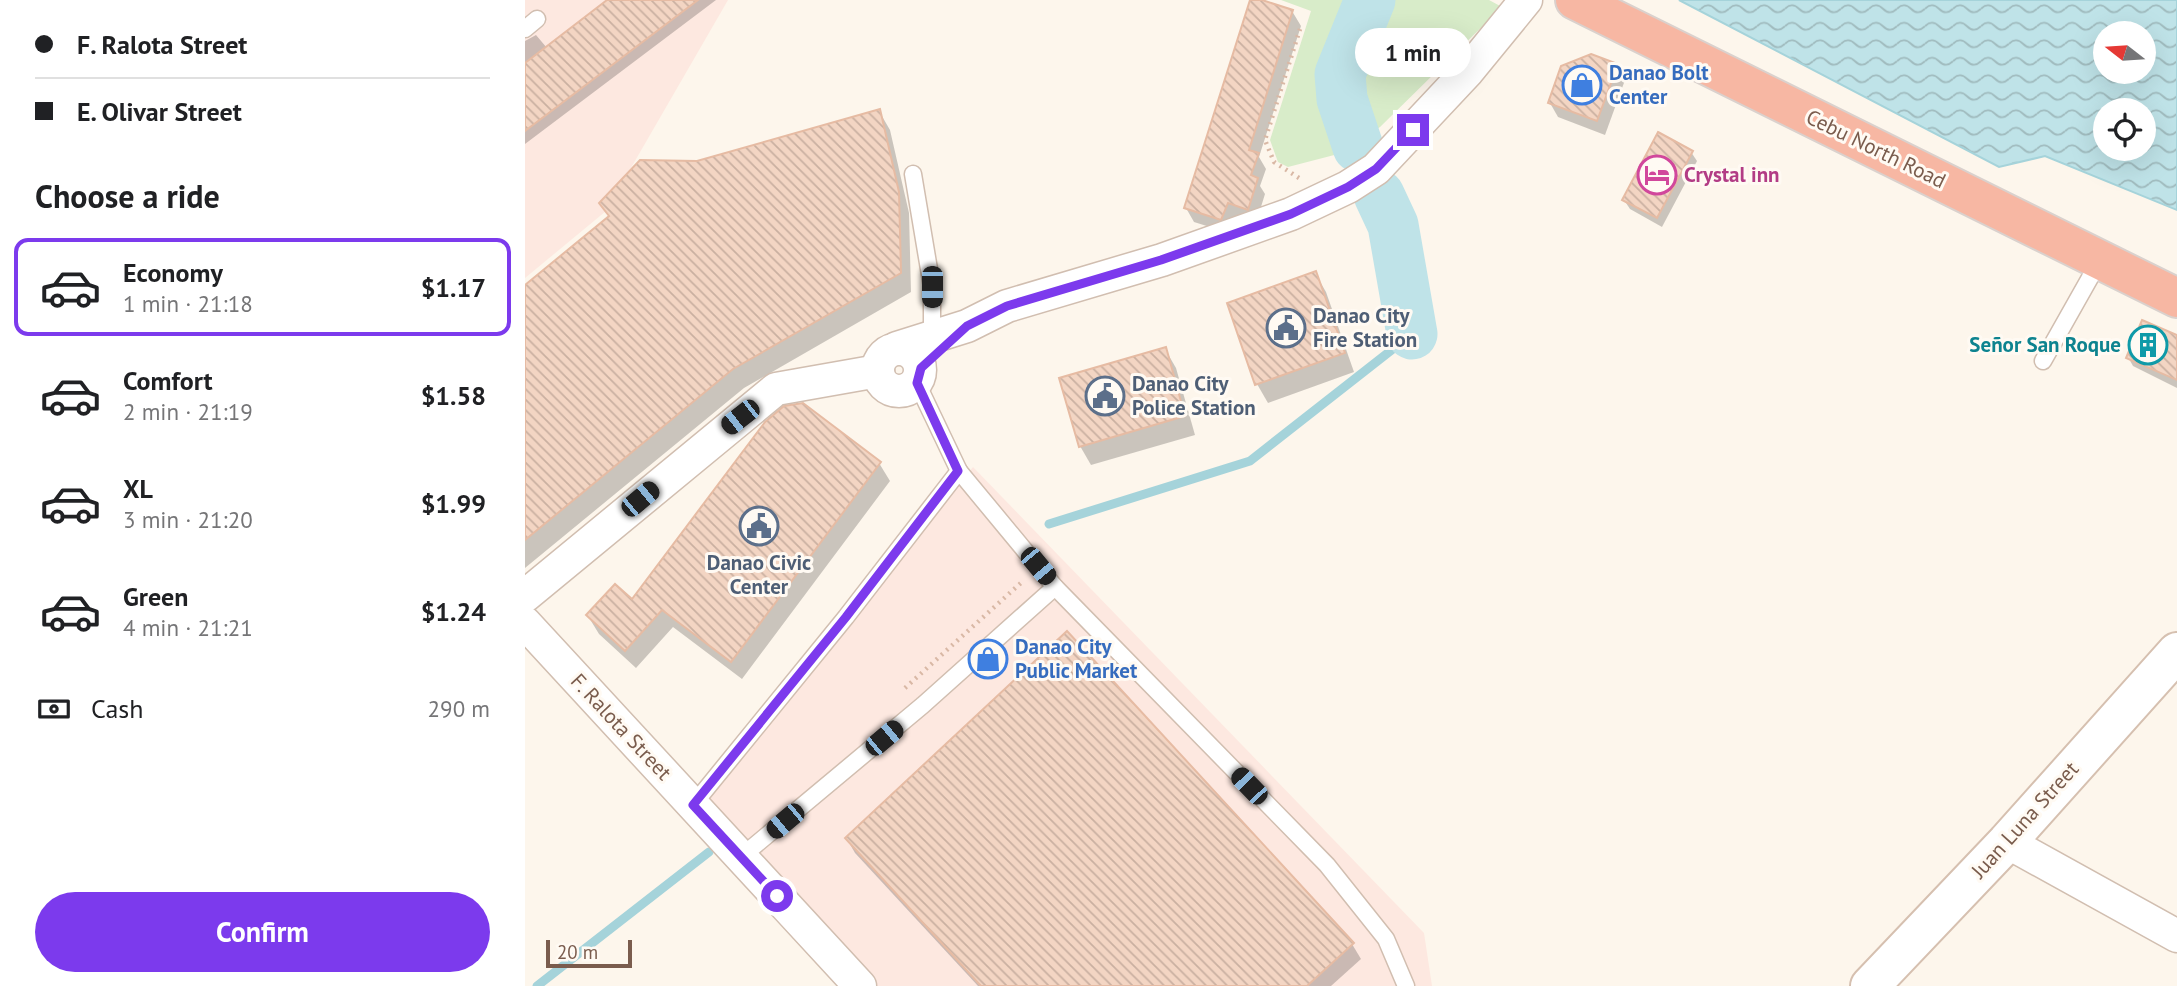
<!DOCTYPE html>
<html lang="en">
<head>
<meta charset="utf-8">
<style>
  body { margin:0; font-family:"PT Sans",sans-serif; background:#f2f2f2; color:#202124; height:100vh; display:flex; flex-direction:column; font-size:26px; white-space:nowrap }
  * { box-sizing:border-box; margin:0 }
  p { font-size:23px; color:#757577 }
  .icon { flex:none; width:38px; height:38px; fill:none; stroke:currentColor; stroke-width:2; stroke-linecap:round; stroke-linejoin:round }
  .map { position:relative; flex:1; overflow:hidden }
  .side { display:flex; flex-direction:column; background:#fff; width:525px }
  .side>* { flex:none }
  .top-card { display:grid; align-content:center; height:154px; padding:0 35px; background:#fff }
  .needle { width:46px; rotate:287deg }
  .fabs { position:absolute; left:1568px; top:21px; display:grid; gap:14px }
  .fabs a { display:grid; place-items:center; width:63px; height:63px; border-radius:50%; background:#fff; box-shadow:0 7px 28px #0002; font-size:35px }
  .scale { position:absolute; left:21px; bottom:18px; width:86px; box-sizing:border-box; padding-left:7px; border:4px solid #7a5c4d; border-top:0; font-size:19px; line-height:24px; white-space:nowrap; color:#7a5c4d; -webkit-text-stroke:5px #fffaf3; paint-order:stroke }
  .end { position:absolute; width:32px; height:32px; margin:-16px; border:9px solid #7c3aed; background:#fff; box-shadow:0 0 0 4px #fff }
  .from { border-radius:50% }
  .bubble { position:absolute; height:49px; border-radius:24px; background:#fff; box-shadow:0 7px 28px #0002; font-size:23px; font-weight:700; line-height:49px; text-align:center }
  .car { position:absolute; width:21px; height:42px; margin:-21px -10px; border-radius:9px; box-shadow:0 0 5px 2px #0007; background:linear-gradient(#222 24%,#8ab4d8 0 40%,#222 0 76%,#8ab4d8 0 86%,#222 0) }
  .top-card b { display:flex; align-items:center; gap:24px; height:66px; font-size:26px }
  .top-card b+b { border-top:2px solid #e0e0e0 }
  .top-card i { width:18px; height:18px; background:#202124 }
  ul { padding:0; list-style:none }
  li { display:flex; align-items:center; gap:21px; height:98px; margin:0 14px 10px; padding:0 21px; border:4px solid transparent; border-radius:14px }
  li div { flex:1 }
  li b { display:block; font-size:26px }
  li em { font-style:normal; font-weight:700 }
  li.on { border-color:#7c3aed }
  li>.icon { width:63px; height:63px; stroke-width:1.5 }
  h2 { padding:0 35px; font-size:32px; line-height:84px }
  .pay { display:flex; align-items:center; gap:18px; height:77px; padding:0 35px; font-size:26px }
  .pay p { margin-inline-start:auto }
  .primary-button { display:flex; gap:14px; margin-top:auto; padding:14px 35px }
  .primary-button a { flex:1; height:80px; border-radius:42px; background:#7c3aed; color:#fff; font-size:28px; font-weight:700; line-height:80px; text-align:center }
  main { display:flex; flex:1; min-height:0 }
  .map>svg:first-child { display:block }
</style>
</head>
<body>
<main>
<section class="side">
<div class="top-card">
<b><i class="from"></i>F. Ralota Street</b>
<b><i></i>E. Olivar Street</b>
</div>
<h2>Choose a ride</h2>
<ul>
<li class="on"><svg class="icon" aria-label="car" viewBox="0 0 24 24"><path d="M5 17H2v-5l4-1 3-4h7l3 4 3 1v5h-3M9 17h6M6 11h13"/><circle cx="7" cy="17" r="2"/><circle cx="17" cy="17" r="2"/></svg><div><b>Economy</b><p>1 min · 21:18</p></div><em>$1.17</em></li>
<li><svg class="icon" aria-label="car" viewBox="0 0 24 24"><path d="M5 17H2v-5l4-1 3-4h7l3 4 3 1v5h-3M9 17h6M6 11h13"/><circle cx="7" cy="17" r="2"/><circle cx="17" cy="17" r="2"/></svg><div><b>Comfort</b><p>2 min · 21:19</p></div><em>$1.58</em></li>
<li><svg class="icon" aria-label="car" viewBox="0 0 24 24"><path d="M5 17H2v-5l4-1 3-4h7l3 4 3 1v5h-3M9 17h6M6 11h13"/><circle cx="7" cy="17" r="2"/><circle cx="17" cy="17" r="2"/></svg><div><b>XL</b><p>3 min · 21:20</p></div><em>$1.99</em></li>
<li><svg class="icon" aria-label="car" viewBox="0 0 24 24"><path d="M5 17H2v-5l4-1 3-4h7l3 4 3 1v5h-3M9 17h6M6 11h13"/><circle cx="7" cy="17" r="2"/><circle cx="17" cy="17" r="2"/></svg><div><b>Green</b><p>4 min · 21:21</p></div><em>$1.24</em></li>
</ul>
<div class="pay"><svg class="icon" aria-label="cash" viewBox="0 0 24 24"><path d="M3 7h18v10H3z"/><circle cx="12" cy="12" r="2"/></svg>Cash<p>290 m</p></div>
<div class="primary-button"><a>Confirm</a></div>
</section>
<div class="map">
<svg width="1652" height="986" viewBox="0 0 1652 986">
  <defs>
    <pattern id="water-waves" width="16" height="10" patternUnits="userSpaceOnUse" patternTransform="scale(1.75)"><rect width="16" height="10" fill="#bfe3e8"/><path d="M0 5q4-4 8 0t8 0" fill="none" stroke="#a0bbbe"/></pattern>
    <pattern id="building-back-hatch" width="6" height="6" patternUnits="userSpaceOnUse" patternTransform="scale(1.75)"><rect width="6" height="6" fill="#f3d5c3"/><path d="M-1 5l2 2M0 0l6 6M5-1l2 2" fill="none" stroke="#cab0a1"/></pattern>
  </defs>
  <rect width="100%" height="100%" fill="#fdf6ec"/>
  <g fill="#fde8e0">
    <path d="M0,0H203L81,211L0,278Z"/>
    <path d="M448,467L899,933L907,986H351L178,801Z"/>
  </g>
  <path fill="#d8ecc9" d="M756,0H964L977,7L855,127L817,153L763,167L753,162L745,140L786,11Z"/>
  <path fill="url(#water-waves)" stroke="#a5d3da" stroke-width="2" fill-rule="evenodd" d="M1154,0H1652V210L1520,156L1474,167ZM1580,33H1619V72H1580ZM1580,110H1619V149H1580Z"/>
  <g fill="#0003">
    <path d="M85,0H191L0,144V41L11,35L22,48Z"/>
    <path d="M727,0L767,11L776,26L734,157L741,169L735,186L740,194L731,223L711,217L704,233L669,222L661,208Z"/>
    <path d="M1092,65L1100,80L1080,135L1033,117L1025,103Z"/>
    <path d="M354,111L365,130L384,213L386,292L219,388L0,568V287L85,218L76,203L173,162Z"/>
    <path d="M1166,152L1172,161L1137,227L1105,209L1099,200Z"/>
    <path d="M790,273L801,292L829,372L743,403L732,384Z"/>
    <path d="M1652,336V388L1608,366L1603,357Z"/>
    <path d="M640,349L651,368L670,435L566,465L555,446Z"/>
    <path d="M354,463L365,481L217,679L148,627L111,668L74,634L63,616L107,602Z"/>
    <path d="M322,839L827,944L836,959L806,986H453L330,853Z"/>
  </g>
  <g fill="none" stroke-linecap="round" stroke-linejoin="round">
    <g stroke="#a5d3da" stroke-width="9">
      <path d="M524,524L725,461L887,334"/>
      <path d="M12,986L184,852"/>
    </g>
    <g stroke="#bfe3e8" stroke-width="51">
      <path d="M833,147L817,99L815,74L845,0"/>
      <path d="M854,195L868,225L887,334"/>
    </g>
  </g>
  <g fill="url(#building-back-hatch)" stroke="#e6bba3" stroke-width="2">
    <path d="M82,0H173L0,131V63Z"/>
    <path d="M725,0H737L768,10L724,150L734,153L726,175L733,178L723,210L703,203L696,220L659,208Z"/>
    <path d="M1066,54L1093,64L1072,121L1023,103L1036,66Z"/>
    <path d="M355,109L374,192L376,273L208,369L0,540V285L84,216L74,203L115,160L172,161Z"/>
    <path d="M1133,132L1168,151L1132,218L1097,200Z"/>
    <path d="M791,271L820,353L730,385L702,303Z"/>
    <path d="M1617,320L1652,335V380L1601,358Z"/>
    <path d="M641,347L660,416L554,447L534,378Z"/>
    <path d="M278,403L356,462L206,662L137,610L100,651L61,615L90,584L107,599L240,422L259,406Z"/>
    <path d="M542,631L829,943L782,986H456L320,838Z"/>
  </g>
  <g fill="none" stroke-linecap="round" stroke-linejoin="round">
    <defs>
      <g id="lane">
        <path d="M0,29L12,19"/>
        <path d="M388,174L407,287V338"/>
        <path d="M1518,361L1575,260"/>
        <path d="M434,471L530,587L802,865L861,939L881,986"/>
        <path d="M168,805L321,617L434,471L392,383"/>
        <path d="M216,857L398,705L530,587"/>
      </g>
      <g id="street">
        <path d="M372,348L442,326L482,306L637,260L766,214L823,187L851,169L943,71L1001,0"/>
        <circle cx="374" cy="370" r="21"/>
        <path d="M0,596L251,389L353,371"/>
        <path d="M0,623L335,986"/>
        <path d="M1482,842L1652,936"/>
      </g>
      <path id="secondary" d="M1345,986L1482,842L1652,652"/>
      <path id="highway" d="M1050,0L1652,298"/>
    </defs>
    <use href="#lane" stroke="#d1beb0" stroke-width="19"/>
    <use href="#street" stroke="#d1beb0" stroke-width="35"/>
    <use href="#secondary" stroke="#d6c0b0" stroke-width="42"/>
    <use href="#highway" stroke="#dad1cd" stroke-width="42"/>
    <g stroke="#d9b8a5" stroke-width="4.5" stroke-dasharray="2 5" stroke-linecap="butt">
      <path d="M774,178L749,162L740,140L775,29"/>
      <path d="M380,688L498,581"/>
    </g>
    <use href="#lane" stroke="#fff" stroke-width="16"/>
    <use href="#street" stroke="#fff" stroke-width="32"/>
    <use href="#secondary" stroke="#fff" stroke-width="38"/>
    <use href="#highway" stroke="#f7b7a3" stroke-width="38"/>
  </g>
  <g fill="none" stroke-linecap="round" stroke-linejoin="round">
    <path stroke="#7c3aed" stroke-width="9" d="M252,896L168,805L321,617L433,471L392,383L396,368L442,326L482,306L636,260L766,214L823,187L851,169L888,130"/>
  </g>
  <defs>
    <symbol id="shop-ring" viewBox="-11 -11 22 22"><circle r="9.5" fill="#fffaf3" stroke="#3f7fe0" stroke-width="1.5"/><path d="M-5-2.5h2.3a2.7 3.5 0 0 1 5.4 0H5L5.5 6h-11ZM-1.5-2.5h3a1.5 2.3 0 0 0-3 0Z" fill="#3f7fe0"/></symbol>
    <symbol id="hotel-ring" viewBox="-11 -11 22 22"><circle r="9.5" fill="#fffaf3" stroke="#d1479c" stroke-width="1.5"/><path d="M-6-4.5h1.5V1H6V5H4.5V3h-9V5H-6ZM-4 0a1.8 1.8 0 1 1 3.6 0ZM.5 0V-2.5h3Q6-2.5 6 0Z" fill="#d1479c"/></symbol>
    <symbol id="civic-ring" viewBox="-11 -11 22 22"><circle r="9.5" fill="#fffaf3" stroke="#5c6f8a" stroke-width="1.5"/><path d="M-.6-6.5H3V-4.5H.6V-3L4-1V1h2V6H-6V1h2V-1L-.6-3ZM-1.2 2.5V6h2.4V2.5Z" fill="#5c6f8a"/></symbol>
    <symbol id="building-ring" viewBox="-11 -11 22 22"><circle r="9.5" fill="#fffaf3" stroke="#0f9aa8" stroke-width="1.5"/><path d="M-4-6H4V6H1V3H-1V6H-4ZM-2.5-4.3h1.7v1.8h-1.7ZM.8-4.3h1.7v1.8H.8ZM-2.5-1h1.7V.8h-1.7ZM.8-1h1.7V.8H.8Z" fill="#0f9aa8"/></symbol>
  </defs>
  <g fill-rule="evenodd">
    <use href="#shop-ring" x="1035" y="63" width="44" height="44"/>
    <use href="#hotel-ring" x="1110" y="153" width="44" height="44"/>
    <use href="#civic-ring" x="739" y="306" width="44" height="44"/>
    <use href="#building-ring" x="1601" y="323" width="44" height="44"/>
    <use href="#civic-ring" x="558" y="374" width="44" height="44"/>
    <use href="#civic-ring" x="212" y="504" width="44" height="44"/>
    <use href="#shop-ring" x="441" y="637" width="44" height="44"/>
  </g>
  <g text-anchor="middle" stroke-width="6" stroke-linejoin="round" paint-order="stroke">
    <g font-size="21" font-weight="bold" fill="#366cbe" stroke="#fffaf3" text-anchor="start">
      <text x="1084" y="80">Danao Bolt<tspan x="1084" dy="24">Center</tspan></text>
      <text x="490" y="654">Danao City<tspan x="490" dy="24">Public Market</tspan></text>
    </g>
    <g font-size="21" fill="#7a5c4d" stroke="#fffaf3">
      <text transform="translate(1351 149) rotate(26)" y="7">Cebu North Road</text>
      <text transform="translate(96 727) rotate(47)" y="7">F. Ralota Street</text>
      <text transform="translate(1500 820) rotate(-48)" y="7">Juan Luna Street</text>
    </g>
    <g font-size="21" font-weight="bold" fill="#b23c85" stroke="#fffaf3" text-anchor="start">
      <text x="1159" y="182">Crystal inn</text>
    </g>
    <g font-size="21" font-weight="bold" fill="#4e5e75" stroke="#fffaf3" text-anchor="start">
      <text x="788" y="323">Danao City<tspan x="788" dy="24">Fire Station</tspan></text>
      <text x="607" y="391">Danao City<tspan x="607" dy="24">Police Station</tspan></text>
      <text x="234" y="570" text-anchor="middle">Danao Civic<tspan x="234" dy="24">Center</tspan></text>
    </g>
    <g font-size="21" font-weight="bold" fill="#0d838f" stroke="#fffaf3" text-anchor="end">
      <text x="1596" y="352">Señor San Roque</text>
    </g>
  </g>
</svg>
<div class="fabs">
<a><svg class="needle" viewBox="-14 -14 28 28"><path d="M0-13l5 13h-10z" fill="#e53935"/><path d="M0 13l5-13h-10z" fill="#757577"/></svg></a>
<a><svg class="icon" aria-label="locate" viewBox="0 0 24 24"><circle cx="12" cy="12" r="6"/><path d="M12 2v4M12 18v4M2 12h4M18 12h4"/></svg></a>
</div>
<div class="scale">20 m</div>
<i class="end from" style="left:252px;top:896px"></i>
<i class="end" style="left:888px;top:130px"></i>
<div class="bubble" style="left:830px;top:28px;width:116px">1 min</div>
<i class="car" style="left:407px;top:287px;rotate:180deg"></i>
<i class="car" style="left:215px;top:417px;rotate:232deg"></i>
<i class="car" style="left:115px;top:499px;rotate:50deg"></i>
<i class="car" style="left:513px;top:566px;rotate:140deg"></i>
<i class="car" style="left:359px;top:738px;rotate:50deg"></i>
<i class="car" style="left:724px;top:786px;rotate:316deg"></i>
<i class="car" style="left:260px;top:821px;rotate:230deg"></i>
</div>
</main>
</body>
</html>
